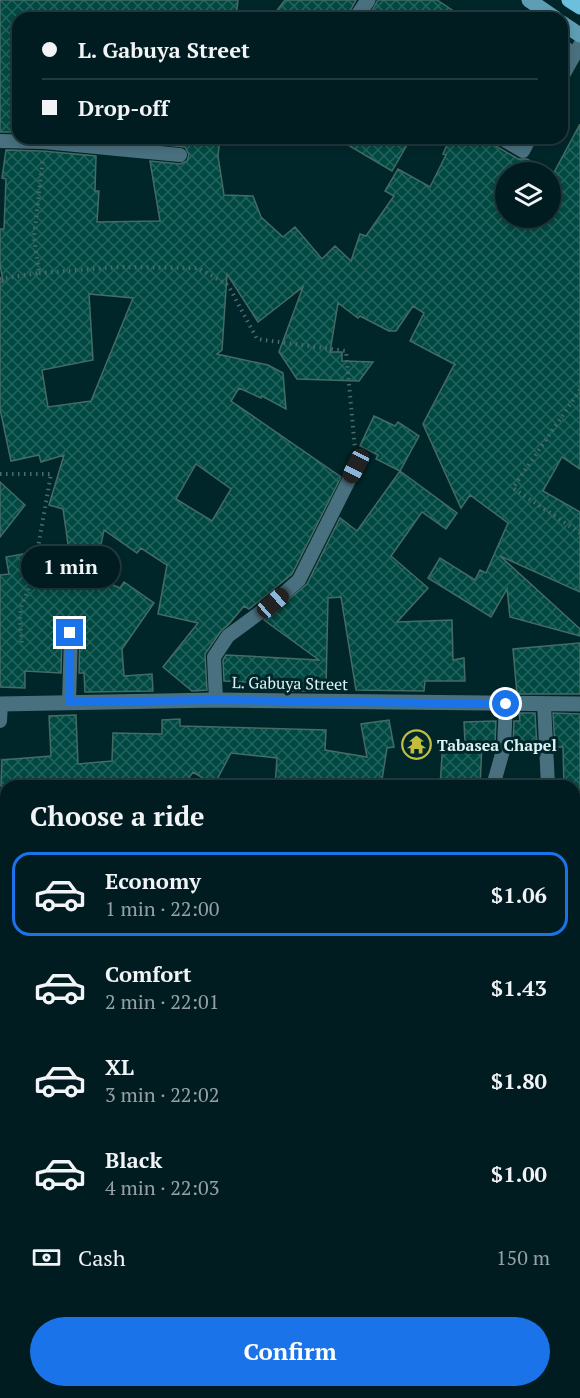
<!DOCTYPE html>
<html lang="en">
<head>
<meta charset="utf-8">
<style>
  body { margin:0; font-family:"PT Serif",serif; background:#0a2529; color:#f1f3f6; height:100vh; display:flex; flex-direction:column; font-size:22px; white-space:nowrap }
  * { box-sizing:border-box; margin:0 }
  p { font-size:20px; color:#95a1a5 }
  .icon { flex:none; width:33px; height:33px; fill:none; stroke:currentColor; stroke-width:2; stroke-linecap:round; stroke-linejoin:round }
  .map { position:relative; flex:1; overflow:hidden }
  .side { position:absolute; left:0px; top:780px; width:580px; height:618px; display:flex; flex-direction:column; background:#001c20; border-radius:18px 18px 0 0; box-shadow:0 3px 9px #0003,0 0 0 2px #223a3e }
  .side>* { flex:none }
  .banner { position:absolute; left:12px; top:12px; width:556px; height:132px; border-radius:18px; box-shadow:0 3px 9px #0003,0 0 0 2px #223a3e; display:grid; align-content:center; height:132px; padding:0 30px; background:#001c20 }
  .buttons { position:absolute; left:495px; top:162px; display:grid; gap:12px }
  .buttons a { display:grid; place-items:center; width:66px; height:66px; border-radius:50%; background:#001c20; box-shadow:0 3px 9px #0003,0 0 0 2px #223a3e; font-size:30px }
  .end { position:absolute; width:27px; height:27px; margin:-14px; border:8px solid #1a73e8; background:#fff; box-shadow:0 0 0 3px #fff }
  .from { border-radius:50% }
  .bubble { position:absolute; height:42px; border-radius:21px; background:#001c20; box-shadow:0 3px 9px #0003,0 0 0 2px #223a3e; font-size:20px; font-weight:700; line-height:42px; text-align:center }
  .car { position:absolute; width:18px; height:36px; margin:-18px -9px; border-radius:8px; box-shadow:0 0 4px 2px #0007; background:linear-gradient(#222 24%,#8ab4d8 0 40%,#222 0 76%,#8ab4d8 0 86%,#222 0) }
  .banner b { display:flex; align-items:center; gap:21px; height:57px; font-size:22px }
  .banner b+b { border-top:2px solid #223a3e }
  .banner i { width:15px; height:15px; background:#f1f3f6 }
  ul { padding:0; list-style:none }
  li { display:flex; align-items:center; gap:18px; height:84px; margin:0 12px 9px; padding:0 18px; border:3px solid transparent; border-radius:18px }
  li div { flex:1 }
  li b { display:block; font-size:22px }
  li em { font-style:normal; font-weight:700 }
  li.on { border-color:#1a73e8 }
  li>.icon { width:54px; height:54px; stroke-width:1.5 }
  h2 { padding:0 30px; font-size:27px; line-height:72px }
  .pay { display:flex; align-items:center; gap:15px; height:66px; padding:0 30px; font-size:22px }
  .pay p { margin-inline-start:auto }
  .cta { display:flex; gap:12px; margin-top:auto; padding:12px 30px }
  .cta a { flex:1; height:69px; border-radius:36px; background:#1a73e8; color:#fff; font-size:24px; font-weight:700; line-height:69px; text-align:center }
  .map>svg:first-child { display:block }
</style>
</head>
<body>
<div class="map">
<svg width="580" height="1398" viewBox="0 0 580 1398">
  <defs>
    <pattern id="building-cross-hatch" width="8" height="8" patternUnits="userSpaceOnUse" patternTransform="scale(1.5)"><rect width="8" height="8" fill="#004942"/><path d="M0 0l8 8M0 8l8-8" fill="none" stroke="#25645e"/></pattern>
  </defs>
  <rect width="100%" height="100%" fill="#00262a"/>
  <path fill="#093336" d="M54,757L6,786V1392H210V1398H0V758Z"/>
  <g fill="url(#building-cross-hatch)" stroke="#446b65" stroke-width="1.5" fill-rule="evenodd">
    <path d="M0,0H238L236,18H18V132H0Z"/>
    <path d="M285,0H356L346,18H271Z"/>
    <path d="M378,0H437L464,18H368Z"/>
    <path d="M580,124V469L562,457L543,491L580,512V592L500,556L580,629V636L510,617L507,589L491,617L428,578L440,558L475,580L480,570L486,573L508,523L470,495L461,508L423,424L454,365H456L410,341L424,313L413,306L396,331H389L360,316L358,318L338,303L330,352H342V361L373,362L359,381L297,379L279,352L303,287L258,322L227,274L222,350L217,354L268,365L283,373L286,409L262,396L261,398L239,388L231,401L341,477L292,574L249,609L244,606L229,624L221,631L205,654L207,690L192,691L163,667L198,623L158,614L167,565L141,548L137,553L104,530L94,577L120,588L124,582L154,603L122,649L124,676L152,674L153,691L85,692L84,673H79L80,634L79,629L72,625L66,626L62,633L61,673L25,671V688L0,687V575L9,574L6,557L28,553L53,566L57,548L69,551L63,509L49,505L64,455L41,462L39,455L11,461L0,409V282H3L0,264V229H4L6,179L2,178L6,150L43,151L96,156L95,191H99L97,222L160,221L150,161L180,164L187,161L189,155L185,147L148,143L147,138H220L218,156L224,195L253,196L261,217L283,237L295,227L322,259L335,246L351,261L360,234L366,236L394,196L385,191L398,169L430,187L446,155L443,154L450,138H491L496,146L518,159H527L550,172H506V218H550V180ZM89,294L133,298L91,401L48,407L42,370L93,360ZM196,464L231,489L212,521L176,499Z"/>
    <path d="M336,138H411L392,171Z"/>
    <path d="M374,416L395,426L398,422L419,436L400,471L376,459L378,455L360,446Z"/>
    <path d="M400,471L457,513L446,529L422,512L391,556L428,588L397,622L452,620L453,660L464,658L465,681H425L424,691L356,690L341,597L328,598L326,689H324V691H286V684L224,681L223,660L226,655L319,660L264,620L307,584L340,518L357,531Z"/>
    <path d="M0,482L25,505L0,537Z"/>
    <path d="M580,643V694H517L513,649Z"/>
    <path d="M519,713H535L537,746L513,745L514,721H520Z"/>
    <path d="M553,713L580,714V794H574V786H564L563,747H555Z"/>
    <path d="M76,715L78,764L112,761L113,733L162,734V720L180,719V726L326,730L325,750L367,757L361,724L389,720L394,747L387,748L381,786H275L277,758L231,753L214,785L193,772L183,786H1L2,760L51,756L49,716Z"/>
    <path d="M496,721L495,744H482L480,786H440L443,741L465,743L464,722Z"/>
  </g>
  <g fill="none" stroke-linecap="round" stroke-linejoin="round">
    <g stroke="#4a6a6d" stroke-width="4" stroke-dasharray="1.5 4.5" stroke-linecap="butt">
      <path d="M39,273L119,267L198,268L228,285L257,339L346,351L355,449"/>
      <path d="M0,279L39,273L34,237L43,158"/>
      <path d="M580,390L513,488L580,533"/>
      <path d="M0,474H51L32,581L21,607L20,621L22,646"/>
    </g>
    <g stroke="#49707e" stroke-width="14">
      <path d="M562,46L575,54"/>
      <path d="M562,77L580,45"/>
      <path d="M501,138L523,151L530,138"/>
      <path d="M0,141L44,142L180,155"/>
      <path d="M216,700L214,657L228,636L273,603L299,580L356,466"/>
      <path d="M69,702L71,634"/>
      <path d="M544,704L548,786"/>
      <path d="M0,721L1,704"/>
      <path d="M493,786L504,747L506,703"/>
      <path d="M574,822L580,823"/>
      <path d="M0,864L6,867"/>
      <path d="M0,1257L6,1262"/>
      <path d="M89,1392V1398"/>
    </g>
    <g stroke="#49707e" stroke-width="15">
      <path d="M356,18L368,0"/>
      <path d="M574,1043L580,1044"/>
      <path d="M306,1398L308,1392"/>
    </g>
    <path stroke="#49707e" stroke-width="15" d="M0,704L216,700L580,704"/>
    <g stroke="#5e9db4" stroke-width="15">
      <path d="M529,0L555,18"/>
      <path d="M562,23L580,35"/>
    </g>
    <path stroke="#6cc0de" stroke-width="15" d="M569,0L580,7"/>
  </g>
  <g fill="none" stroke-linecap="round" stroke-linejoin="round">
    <path stroke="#1a73e8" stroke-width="8" d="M70,633L69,702L216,700L506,704"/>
  </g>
  <defs>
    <symbol id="temple-ring" viewBox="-11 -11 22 22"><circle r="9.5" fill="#00262a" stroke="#c3bd3e" stroke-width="1.5"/><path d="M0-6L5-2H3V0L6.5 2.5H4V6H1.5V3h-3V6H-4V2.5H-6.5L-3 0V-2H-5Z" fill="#c3bd3e"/></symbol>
  </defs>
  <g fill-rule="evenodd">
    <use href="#temple-ring" x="400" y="728" width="33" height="33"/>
  </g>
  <g text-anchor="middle" stroke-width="6" stroke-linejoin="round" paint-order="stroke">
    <g font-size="16" fill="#ddf2f4" stroke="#00262a">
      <text transform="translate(290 683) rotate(1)" y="6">L. Gabuya Street</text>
    </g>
    <g font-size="16" font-weight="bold" fill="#ddf2f4" stroke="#00262a" text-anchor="start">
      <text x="437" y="751">Tabasea Chapel</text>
    </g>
  </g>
</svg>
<div class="buttons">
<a><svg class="icon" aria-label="layers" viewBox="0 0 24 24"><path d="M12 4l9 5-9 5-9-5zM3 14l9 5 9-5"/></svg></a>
</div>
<i class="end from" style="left:506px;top:704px"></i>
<i class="end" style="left:70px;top:633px"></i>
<div class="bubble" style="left:21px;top:546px;width:99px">1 min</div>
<i class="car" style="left:356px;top:466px;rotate:207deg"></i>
<i class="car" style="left:273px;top:603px;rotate:49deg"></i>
<div class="banner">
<b><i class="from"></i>L. Gabuya Street</b>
<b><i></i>Drop-off</b>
</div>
<section class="side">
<h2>Choose a ride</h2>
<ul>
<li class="on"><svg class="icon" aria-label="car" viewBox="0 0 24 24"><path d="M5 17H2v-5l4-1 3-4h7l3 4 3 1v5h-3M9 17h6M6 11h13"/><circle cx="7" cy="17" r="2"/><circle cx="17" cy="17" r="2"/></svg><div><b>Economy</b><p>1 min · 22:00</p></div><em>$1.06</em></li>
<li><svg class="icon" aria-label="car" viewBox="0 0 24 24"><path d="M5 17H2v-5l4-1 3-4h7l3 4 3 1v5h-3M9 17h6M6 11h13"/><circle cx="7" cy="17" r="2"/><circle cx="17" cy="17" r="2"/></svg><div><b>Comfort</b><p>2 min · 22:01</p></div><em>$1.43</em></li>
<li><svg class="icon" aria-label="car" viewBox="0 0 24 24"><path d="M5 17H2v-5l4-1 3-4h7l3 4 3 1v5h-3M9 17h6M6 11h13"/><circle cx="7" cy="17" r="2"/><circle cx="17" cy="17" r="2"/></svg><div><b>XL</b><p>3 min · 22:02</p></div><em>$1.80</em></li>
<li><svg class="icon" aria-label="car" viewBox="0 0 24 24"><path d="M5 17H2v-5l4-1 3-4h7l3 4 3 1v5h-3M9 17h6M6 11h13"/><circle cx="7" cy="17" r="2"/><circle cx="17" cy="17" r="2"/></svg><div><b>Black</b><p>4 min · 22:03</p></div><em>$1.00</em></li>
</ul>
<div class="pay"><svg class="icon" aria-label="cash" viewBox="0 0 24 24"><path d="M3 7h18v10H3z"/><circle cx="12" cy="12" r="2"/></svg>Cash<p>150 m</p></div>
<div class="cta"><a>Confirm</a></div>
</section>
</div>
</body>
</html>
